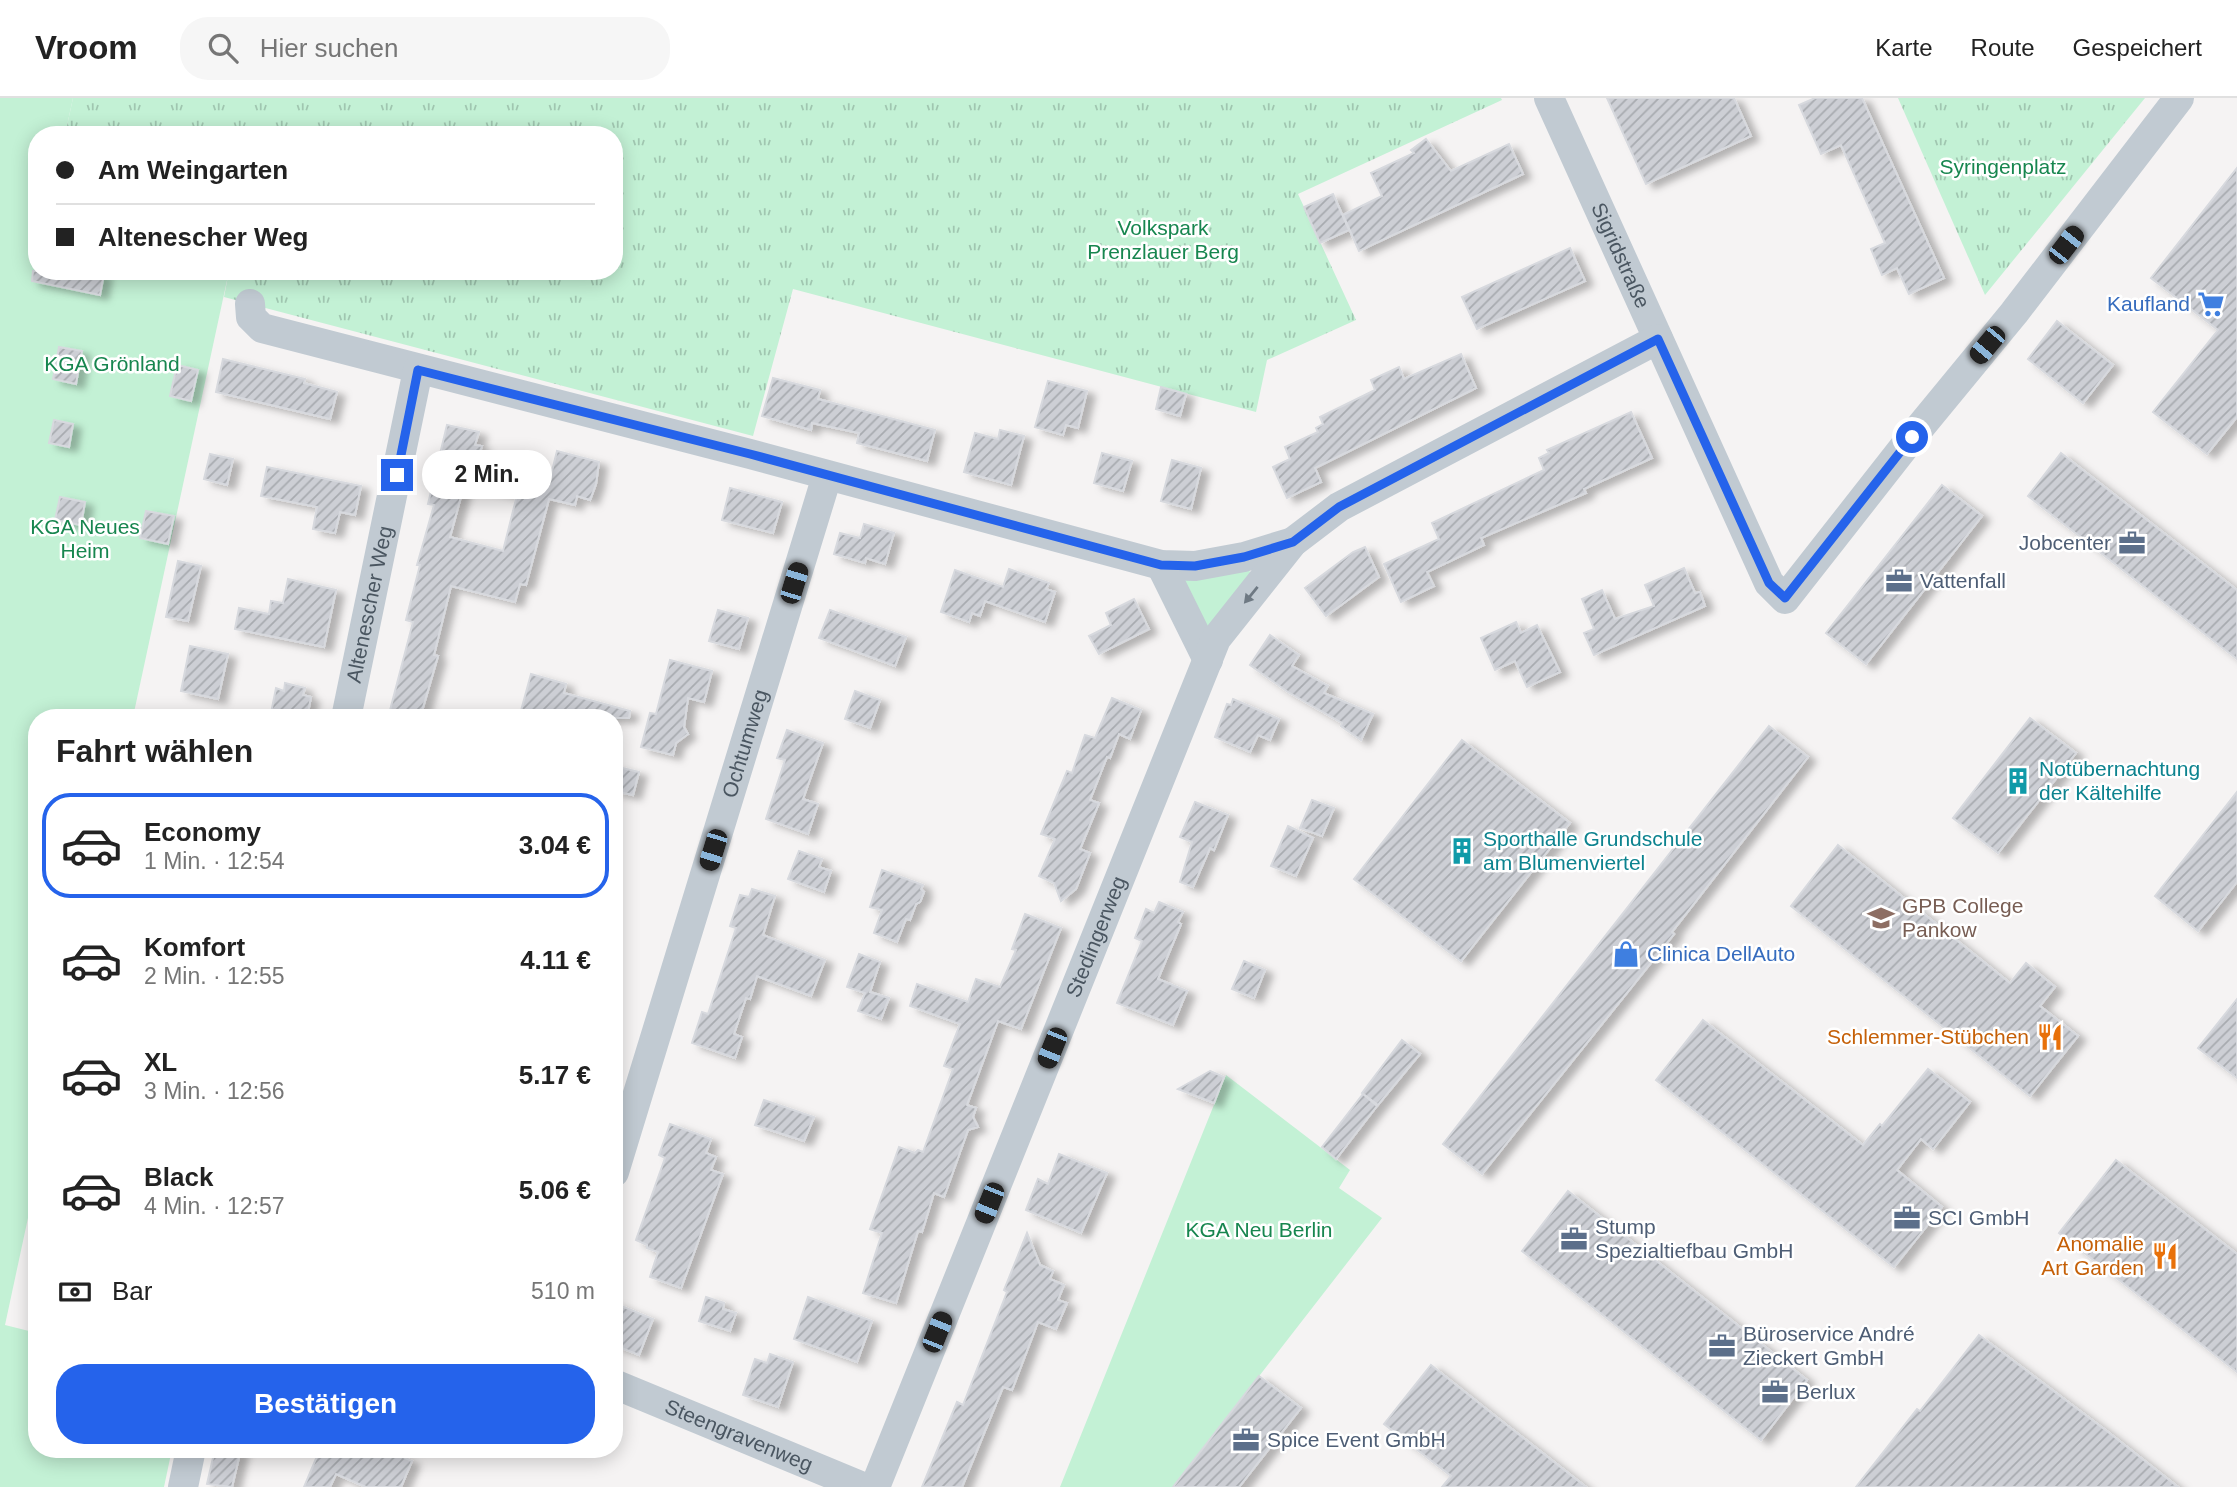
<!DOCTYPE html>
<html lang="de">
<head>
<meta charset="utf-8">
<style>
  body { margin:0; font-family:Arial,sans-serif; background:#f6f6f6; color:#222; height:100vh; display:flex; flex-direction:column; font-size:26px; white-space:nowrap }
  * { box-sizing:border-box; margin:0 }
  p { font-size:23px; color:#767676 }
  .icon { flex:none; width:38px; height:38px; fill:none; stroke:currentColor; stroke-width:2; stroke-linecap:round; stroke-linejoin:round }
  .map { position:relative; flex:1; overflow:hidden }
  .sheet { position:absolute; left:28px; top:611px; width:595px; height:749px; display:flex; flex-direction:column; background:#fff; border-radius:28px; box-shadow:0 4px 18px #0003 }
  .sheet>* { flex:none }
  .hud { position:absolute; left:28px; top:28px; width:595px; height:154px; border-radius:28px; box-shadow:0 4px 18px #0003; display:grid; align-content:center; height:154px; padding:0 28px; background:#fff }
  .end { position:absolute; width:32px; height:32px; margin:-16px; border:9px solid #2563eb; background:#fff; box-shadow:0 0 0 4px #fff }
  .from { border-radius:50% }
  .bubble { position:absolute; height:49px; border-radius:24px; background:#fff; box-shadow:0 4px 18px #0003; font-size:23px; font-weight:800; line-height:49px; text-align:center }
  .car { position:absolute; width:21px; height:42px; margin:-21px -10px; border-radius:9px; box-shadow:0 0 5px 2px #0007; background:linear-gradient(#222 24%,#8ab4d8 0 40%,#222 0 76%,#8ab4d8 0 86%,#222 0) }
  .hud b { display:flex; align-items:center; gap:24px; height:66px; font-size:26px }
  .hud b+b { border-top:2px solid #e0e0e0 }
  .hud i { width:18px; height:18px; background:#222 }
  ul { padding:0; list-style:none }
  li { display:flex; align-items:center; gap:21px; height:105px; margin:0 14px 10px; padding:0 14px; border:4px solid transparent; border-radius:28px }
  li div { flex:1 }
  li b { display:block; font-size:26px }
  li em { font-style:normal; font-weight:800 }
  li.selected { border-color:#2563eb }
  li>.icon { width:63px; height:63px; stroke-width:1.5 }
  h2 { padding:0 28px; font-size:32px; line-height:84px }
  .pay { display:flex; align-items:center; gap:18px; height:77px; padding:0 28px; font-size:26px }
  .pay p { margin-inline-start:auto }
  .button { display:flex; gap:14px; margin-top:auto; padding:14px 28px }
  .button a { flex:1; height:80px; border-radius:28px; background:#2563eb; color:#fff; font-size:28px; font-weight:800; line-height:80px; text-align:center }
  header { display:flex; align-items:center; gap:42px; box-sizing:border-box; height:98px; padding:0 35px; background:#fff; border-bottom:2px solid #e0e0e0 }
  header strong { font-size:33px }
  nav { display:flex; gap:38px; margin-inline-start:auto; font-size:24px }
  .search { width:490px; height:63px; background:#f6f6f6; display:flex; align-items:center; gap:18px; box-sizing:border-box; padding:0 24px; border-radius:28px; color:#767676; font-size:26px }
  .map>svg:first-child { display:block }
</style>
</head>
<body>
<header>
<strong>Vroom</strong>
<div class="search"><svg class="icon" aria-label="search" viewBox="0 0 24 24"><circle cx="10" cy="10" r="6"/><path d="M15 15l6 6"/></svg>Hier suchen</div>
<nav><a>Karte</a><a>Route</a><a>Gespeichert</a></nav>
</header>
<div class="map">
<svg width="2237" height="1389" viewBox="0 0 2237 1389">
  <defs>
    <pattern id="park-tufts" width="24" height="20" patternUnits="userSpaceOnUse" patternTransform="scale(1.75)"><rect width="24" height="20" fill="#c3f1d5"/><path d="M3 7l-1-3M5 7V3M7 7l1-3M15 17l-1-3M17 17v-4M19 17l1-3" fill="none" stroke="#a0c6b0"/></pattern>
    <pattern id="building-hatch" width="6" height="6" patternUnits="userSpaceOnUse" patternTransform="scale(1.75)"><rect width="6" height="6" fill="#cdcfd5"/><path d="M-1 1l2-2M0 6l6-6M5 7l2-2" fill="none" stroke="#a8abb0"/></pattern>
    <filter id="shadow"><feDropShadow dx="8" dy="4.5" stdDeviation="3.5" flood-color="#0004"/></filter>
  </defs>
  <rect width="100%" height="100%" fill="#f5f3f3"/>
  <g fill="#c3f1d5">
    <path d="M0,0H73L65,37H37V173H229L133,619L37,620V1078L5,1227L37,1235V1351H172L164,1389H0Z"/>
    <path d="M1249,472L1251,476L1210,533L1181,481Z"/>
    <path d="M1226,977L1350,1072L1339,1090L1382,1120L1173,1389H1060Z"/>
  </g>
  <g fill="url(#park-tufts)">
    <path d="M73,0H1501L1502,2L1298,96L1356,222L1267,262L1256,314L793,191L753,338L224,199L229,173H614V37H65Z"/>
    <path d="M1898,0H2145L1985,197Z"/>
  </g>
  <g fill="url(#building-hatch)" stroke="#d7d9de" stroke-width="2" fill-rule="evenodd" filter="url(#shadow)">
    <path d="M1607,0H1734L1751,38L1646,86Z"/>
    <path d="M1815,0H1862L1944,180L1909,196L1897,170L1882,177L1871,151L1885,145L1841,47L1821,56L1799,7Z"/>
    <path d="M1426,41L1451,73L1509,46L1523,76L1359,153L1343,117L1382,98L1371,75L1414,55L1411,52Z"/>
    <path d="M2237,70V319L2207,356L2153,314L2218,232L2151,180Z"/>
    <path d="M1333,96L1349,132L1320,145L1304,109Z"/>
    <path d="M1570,150L1585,183L1477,231L1462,199Z"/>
    <path d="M33,173H90L104,176L100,197L32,183Z"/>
    <path d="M2057,223L2113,267L2083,305L2028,261Z"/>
    <path d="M59,249L82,253L76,286L53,281Z"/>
    <path d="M1461,256L1476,290L1315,370L1321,384L1287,400L1273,369L1290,361L1285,349L1318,334L1316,330L1323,326L1320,319L1375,292L1371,282L1399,269L1404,281Z"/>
    <path d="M223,261L305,281L304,285L337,294L330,321L216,294Z"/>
    <path d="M177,267L198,272L191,303L170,298Z"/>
    <path d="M773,280L820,292L818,301L935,332L927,363L857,345L859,335L812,325L811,332L762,318Z"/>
    <path d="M1048,283L1087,293L1078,330L1066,327L1063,337L1035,329Z"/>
    <path d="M1161,289L1186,296L1180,318L1156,311Z"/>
    <path d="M1631,314L1652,360L1584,391L1586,395L1481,440L1484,447L1427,474L1434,488L1401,504L1384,466L1439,441L1432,425L1544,372L1539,360L1549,355L1547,352Z"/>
    <path d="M54,322L73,326L69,349L49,345Z"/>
    <path d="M447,327L479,334L475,347L482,348L476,367L548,389L557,353L599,364L596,386L590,402L577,398L575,407L549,401L526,487L520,486L515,504L451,488L434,557L438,558L420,620H388L413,524L406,522L420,467H417L434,407L428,406ZM465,384L517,397L503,453L450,439Z"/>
    <path d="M1000,332L1024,338L1011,387L964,374L975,335L998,341Z"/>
    <path d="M1102,355L1132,363L1123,393L1094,385Z"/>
    <path d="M2061,355L2237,492V561L2028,398Z"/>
    <path d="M210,356L233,361L227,387L204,381Z"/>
    <path d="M1172,362L1201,370L1191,411L1161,403Z"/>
    <path d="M267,369L361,388L355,417L340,414L335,435L313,431L317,409L261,398Z"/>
    <path d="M1942,387L1982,418L1866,566L1826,535Z"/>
    <path d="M730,390L782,404L773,435L722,422Z"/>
    <path d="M60,399L85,404L81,427L55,422Z"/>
    <path d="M146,413L174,418L168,446L140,440Z"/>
    <path d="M864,426L894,435L885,466L866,460L865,465L834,456L840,435L860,440Z"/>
    <path d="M1365,449L1379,479L1326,518L1305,490L1353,454Z"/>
    <path d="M178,463L201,468L188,523L166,519Z"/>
    <path d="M1684,470L1695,495L1700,494L1705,508L1594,557L1584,535L1594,531L1582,501L1602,492L1615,521L1654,508L1645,487Z"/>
    <path d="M1009,471L1049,485L1046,491L1055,494L1045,524L985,503L980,518L972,515L969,524L941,514L955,472L1003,489Z"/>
    <path d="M288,481L336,492L324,549L235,531L239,510L269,516L271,503L283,505Z"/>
    <path d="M1134,501L1149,531L1099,556L1089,538L1111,527L1106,515Z"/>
    <path d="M718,512L748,520L739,551L709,543Z"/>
    <path d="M830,512L906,539L895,568L819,540Z"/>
    <path d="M1516,524L1521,535L1537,527L1560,574L1527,589L1515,563L1495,572L1481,540Z"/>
    <path d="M1270,537L1299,557L1292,568L1328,588L1324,595L1373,616L1361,642L1341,628L1342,625L1288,594L1250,567Z"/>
    <path d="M190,548L228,556L218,601L181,593Z"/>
    <path d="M670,562L712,573L704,604L688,600L684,629L688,636L676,645L673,657L641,649L650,615L656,616Z"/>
    <path d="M531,576L566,586L564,595L630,613L629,620H519Z"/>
    <path d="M285,585L305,590L303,597L311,599L307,620H270L276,590L284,593Z"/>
    <path d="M855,593L880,602L870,630L845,621Z"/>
    <path d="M1112,600L1141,612L1130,641L1119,636L1110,660L1107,659L1090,702L1099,705L1080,751L1090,755L1076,791L1061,803L1054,785L1039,778L1055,741L1041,736L1067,673L1072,675L1085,637L1095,640Z"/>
    <path d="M1233,601L1279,621L1270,642L1258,637L1250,654L1215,639L1227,606L1231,607Z"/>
    <path d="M2030,620L2076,655L1998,755L1953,720Z"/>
    <path d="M1769,628L1808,659L1672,834L1674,836L1482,1076L1443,1046Z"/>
    <path d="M787,632L823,645L803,701L818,706L808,736L766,721L785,662L777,660Z"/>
    <path d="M1462,642L1570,725L1461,863L1354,781Z"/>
    <path d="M614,668L639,674L633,697L614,693Z"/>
    <path d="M2237,694V784L2198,833L2155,798Z"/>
    <path d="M1312,702L1334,710L1322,738L1300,730Z"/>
    <path d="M1195,704L1228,717L1214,752L1210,750L1193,789L1180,784L1192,744L1180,739Z"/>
    <path d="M1288,728L1313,740L1296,778L1271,768Z"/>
    <path d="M1838,747L2010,885L2026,865L2055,889L2040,908L2078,938L2030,998L1791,808Z"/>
    <path d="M799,753L822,761L819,769L831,773L824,794L788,781Z"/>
    <path d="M882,772L923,787L921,791L924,794L920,804L916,806L910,822L906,821L897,844L874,835L882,812L870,809Z"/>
    <path d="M752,791L775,798L763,837L825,862L811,898L757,878L750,901L746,900L734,936L742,939L735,960L692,945L702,914L708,916L736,830L730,828L740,797L749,799Z"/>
    <path d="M1159,804L1183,814L1178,824L1181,826L1158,881L1187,893L1173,927L1117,905L1142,843L1135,840L1146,811L1154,815Z"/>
    <path d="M1025,816L1061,830L1021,931L998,923L967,1007L976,1010L973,1019L978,1029L968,1032L944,1099L934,1095L922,1134L918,1133L896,1205L863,1195L882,1135L870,1131L899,1049L915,1055L918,1052L923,1054L953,971L944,968L960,926L910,908L917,886L968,904L976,881L1000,889L1016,852L1012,851Z"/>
    <path d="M859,856L880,864L870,894L889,900L881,921L858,913L865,895L847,889Z"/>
    <path d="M1244,863L1265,872L1254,900L1232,891Z"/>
    <path d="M2237,901V980L2198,950Z"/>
    <path d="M1703,922L1863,1047L1880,1026L1882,1028L1928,971L1970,1004L1933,1051L1921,1041L1897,1072L1942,1109L1894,1169L1656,982Z"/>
    <path d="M1402,942L1420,956L1378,1007L1362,995Z"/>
    <path d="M1210,973L1224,979L1214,1005L1178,991Z"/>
    <path d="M1363,996L1377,1008L1336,1061L1322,1049Z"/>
    <path d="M764,1002L814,1019L804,1043L755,1027Z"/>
    <path d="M670,1026L711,1041L706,1055L716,1059L711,1072L723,1076L681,1190L650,1179L658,1154L647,1150V1147L636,1142L665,1060L659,1057Z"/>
    <path d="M1059,1056L1107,1075L1081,1135L1026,1112L1038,1081L1048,1086Z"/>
    <path d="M2116,1062L2237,1156V1274L2059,1135Z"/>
    <path d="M1568,1093L1807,1282L1761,1342L1522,1153Z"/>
    <path d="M1027,1135L1040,1167L1053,1173L1050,1181L1064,1187L1058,1202L1067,1205L1056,1231L1038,1224L1012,1292L1003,1289L962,1389H922L957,1304L963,1307L1007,1194L1004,1192Z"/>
    <path d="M706,1199L724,1205L723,1211L736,1215L730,1233L699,1223Z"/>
    <path d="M808,1199L872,1223L857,1264L794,1241Z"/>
    <path d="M614,1205L653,1221L639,1257L614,1247Z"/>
    <path d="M1979,1237L2108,1334L2178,1389H1856L1917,1311L1920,1313Z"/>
    <path d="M770,1256L793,1264L778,1309L743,1297L755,1261L767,1265Z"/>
    <path d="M1431,1267L1485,1310L1586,1389H1442L1451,1378L1384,1326Z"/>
    <path d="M1259,1278L1301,1310L1239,1389H1173Z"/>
    <path d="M215,1351H241L232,1389L207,1386Z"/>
    <path d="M320,1351H326L340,1357L343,1351H385L412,1363L401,1389H366L336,1376L330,1389H304Z"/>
  </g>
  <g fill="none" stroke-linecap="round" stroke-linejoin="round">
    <g stroke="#c1cad2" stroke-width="30">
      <path id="s1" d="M1549,0L1769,485L1785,501L1912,339L2014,215L2179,0"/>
      <path d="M250,206L251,219L262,230L750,356L1161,467L1195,468L1244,459L1293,444"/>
      <path d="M1161,467L1208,562"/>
      <path id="s2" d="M346,620L418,272"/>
      <path id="s3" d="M614,1074L827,378"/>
      <path id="s4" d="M614,1286L863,1389"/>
      <path d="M183,1389L191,1351"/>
      <path id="s5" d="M875,1389L1216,541L1293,444L1339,409L1658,241"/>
    </g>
  </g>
  <defs><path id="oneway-solid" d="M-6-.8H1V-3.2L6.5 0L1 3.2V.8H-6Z" transform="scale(1.75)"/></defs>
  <use fill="#6e7983" href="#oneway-solid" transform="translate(1251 497) rotate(129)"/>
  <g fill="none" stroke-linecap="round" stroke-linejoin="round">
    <path stroke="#2563eb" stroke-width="9" d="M397,377L418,272L750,356L1161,467L1195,468L1244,459L1293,444L1339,409L1658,241L1769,485L1785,500L1912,339"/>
  </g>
  <defs>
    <symbol id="supermarket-bare" viewBox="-9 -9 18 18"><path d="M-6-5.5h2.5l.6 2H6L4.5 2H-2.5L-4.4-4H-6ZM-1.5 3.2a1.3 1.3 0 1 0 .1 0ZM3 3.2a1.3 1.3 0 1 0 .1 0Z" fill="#3f7fe0" stroke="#fff" stroke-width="2.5" paint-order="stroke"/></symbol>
    <symbol id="office-bare" viewBox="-9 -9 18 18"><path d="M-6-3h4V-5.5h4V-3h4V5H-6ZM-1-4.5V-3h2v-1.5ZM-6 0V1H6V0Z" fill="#5c6f8a" stroke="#fff" stroke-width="2.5" paint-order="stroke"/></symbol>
    <symbol id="building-bare" viewBox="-9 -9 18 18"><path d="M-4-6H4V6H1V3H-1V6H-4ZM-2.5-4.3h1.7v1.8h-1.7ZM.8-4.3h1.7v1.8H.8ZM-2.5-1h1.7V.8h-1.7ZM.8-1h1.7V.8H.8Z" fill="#0f9aa8" stroke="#fff" stroke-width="2.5" paint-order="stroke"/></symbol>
    <symbol id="university-bare" viewBox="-9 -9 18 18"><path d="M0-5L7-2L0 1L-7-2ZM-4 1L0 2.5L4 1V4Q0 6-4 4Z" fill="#8d6e63" stroke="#fff" stroke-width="2.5" paint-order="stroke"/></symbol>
    <symbol id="shop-bare" viewBox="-9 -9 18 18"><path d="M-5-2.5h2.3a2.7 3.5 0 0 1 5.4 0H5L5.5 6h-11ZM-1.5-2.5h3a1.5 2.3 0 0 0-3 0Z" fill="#3f7fe0" stroke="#fff" stroke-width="2.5" paint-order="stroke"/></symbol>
    <symbol id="restaurant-bare" viewBox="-9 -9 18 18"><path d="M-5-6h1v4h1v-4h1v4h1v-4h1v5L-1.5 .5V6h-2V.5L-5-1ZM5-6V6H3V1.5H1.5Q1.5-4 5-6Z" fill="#e8710a" stroke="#fff" stroke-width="2.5" paint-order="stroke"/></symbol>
  </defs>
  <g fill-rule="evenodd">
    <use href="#supermarket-bare" x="2192" y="187" width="38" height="38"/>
    <use href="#office-bare" x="2113" y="426" width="38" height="38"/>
    <use href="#office-bare" x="1880" y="464" width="38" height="38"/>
    <use href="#building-bare" x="1999" y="664" width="38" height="38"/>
    <use href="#building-bare" x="1443" y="734" width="38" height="38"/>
    <use href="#university-bare" x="1862" y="801" width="38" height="38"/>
    <use href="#shop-bare" x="1607" y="837" width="38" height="38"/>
    <use href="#restaurant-bare" x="2031" y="920" width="38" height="38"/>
    <use href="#office-bare" x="1888" y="1101" width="38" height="38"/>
    <use href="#office-bare" x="1555" y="1122" width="38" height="38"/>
    <use href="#restaurant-bare" x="2146" y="1139" width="38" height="38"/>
    <use href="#office-bare" x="1703" y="1229" width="38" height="38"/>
    <use href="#office-bare" x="1756" y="1275" width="38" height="38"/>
    <use href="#office-bare" x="1227" y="1323" width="38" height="38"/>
  </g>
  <g text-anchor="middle" stroke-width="5" stroke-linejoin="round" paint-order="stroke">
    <g font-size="21" fill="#17864f" stroke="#fff">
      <text x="2003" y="76">Syringenplatz</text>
      <text x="1163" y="137">Volkspark<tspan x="1163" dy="24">Prenzlauer Berg</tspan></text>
      <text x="112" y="273">KGA Grönland</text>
      <text x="85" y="436">KGA Neues<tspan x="85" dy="24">Heim</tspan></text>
      <text x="1259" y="1139">KGA Neu Berlin</text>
    </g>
    <g font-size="21" fill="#4a5661" stroke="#fff">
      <text dy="7" stroke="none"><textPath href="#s1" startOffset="173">Sigridstraße</textPath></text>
      <text dy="7" stroke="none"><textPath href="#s2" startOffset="116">Altenescher Weg</textPath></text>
      <text dy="7" stroke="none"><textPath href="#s3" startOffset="448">Ochtumweg</textPath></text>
      <text dy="7" stroke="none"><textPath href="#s5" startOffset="593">Stedingerweg</textPath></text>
      <text dy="7" stroke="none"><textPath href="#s4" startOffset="135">Steengravenweg</textPath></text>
    </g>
    <g font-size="21" fill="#366cbe" stroke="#fff" text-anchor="end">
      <text x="2190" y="213">Kaufland</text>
      <text x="1647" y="863" text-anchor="start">Clinica DellAuto</text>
    </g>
    <g font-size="21" fill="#4e5e75" stroke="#fff" text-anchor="start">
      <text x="2111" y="452" text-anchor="end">Jobcenter</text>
      <text x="1920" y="490">Vattenfall</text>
      <text x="1928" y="1127">SCI GmbH</text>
      <text x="1595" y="1136">Stump<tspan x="1595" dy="24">Spezialtiefbau GmbH</tspan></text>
      <text x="1743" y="1243">Büroservice André<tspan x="1743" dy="24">Zieckert GmbH</tspan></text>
      <text x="1796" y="1301">Berlux</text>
      <text x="1267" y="1349">Spice Event GmbH</text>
    </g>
    <g font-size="21" fill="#0d838f" stroke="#fff" text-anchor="start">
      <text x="2039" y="678">Notübernachtung<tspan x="2039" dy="24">der Kältehilfe</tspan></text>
      <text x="1483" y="748">Sporthalle Grundschule<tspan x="1483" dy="24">am Blumenviertel</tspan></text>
    </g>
    <g font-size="21" fill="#785e54" stroke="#fff" text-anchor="start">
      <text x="1902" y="815">GPB College<tspan x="1902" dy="24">Pankow</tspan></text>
    </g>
    <g font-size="21" fill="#c56008" stroke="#fff" text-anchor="end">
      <text x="2029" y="946">Schlemmer-Stübchen</text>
      <text x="2144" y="1153">Anomalie<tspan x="2144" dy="24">Art Garden</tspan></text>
    </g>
  </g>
</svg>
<i class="end from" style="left:1912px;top:339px"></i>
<i class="end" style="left:397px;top:377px"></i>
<div class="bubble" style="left:422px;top:352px;width:130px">2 Min.</div>
<i class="car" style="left:2066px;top:147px;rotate:38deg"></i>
<i class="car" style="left:1987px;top:247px;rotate:220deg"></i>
<i class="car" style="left:794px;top:485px;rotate:17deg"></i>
<i class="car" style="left:713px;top:752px;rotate:197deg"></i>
<i class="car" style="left:1052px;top:950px;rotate:202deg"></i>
<i class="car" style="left:989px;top:1105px;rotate:202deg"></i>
<i class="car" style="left:937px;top:1234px;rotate:22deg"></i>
<div class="hud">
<b><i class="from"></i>Am Weingarten</b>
<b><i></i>Altenescher Weg</b>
</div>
<section class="sheet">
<h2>Fahrt wählen</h2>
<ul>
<li class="selected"><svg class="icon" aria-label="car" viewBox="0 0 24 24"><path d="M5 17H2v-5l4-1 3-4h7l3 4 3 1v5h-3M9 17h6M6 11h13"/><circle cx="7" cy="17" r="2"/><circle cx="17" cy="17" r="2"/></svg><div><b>Economy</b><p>1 Min. · 12:54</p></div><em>3.04 €</em></li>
<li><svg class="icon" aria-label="car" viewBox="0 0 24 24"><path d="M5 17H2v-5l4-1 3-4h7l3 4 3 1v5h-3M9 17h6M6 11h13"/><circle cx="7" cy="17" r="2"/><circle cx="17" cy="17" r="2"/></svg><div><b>Komfort</b><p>2 Min. · 12:55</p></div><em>4.11 €</em></li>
<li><svg class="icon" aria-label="car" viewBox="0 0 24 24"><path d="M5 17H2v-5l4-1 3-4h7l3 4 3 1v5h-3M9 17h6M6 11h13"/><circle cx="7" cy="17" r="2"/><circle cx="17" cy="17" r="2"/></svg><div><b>XL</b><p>3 Min. · 12:56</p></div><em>5.17 €</em></li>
<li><svg class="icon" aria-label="car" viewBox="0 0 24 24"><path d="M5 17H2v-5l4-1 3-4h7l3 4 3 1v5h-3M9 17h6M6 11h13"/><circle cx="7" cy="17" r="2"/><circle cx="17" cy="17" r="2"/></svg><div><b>Black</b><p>4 Min. · 12:57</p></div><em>5.06 €</em></li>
</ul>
<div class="pay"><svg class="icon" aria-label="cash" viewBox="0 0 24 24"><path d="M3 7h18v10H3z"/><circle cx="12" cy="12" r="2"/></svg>Bar<p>510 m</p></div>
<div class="button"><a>Bestätigen</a></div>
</section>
</div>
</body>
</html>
